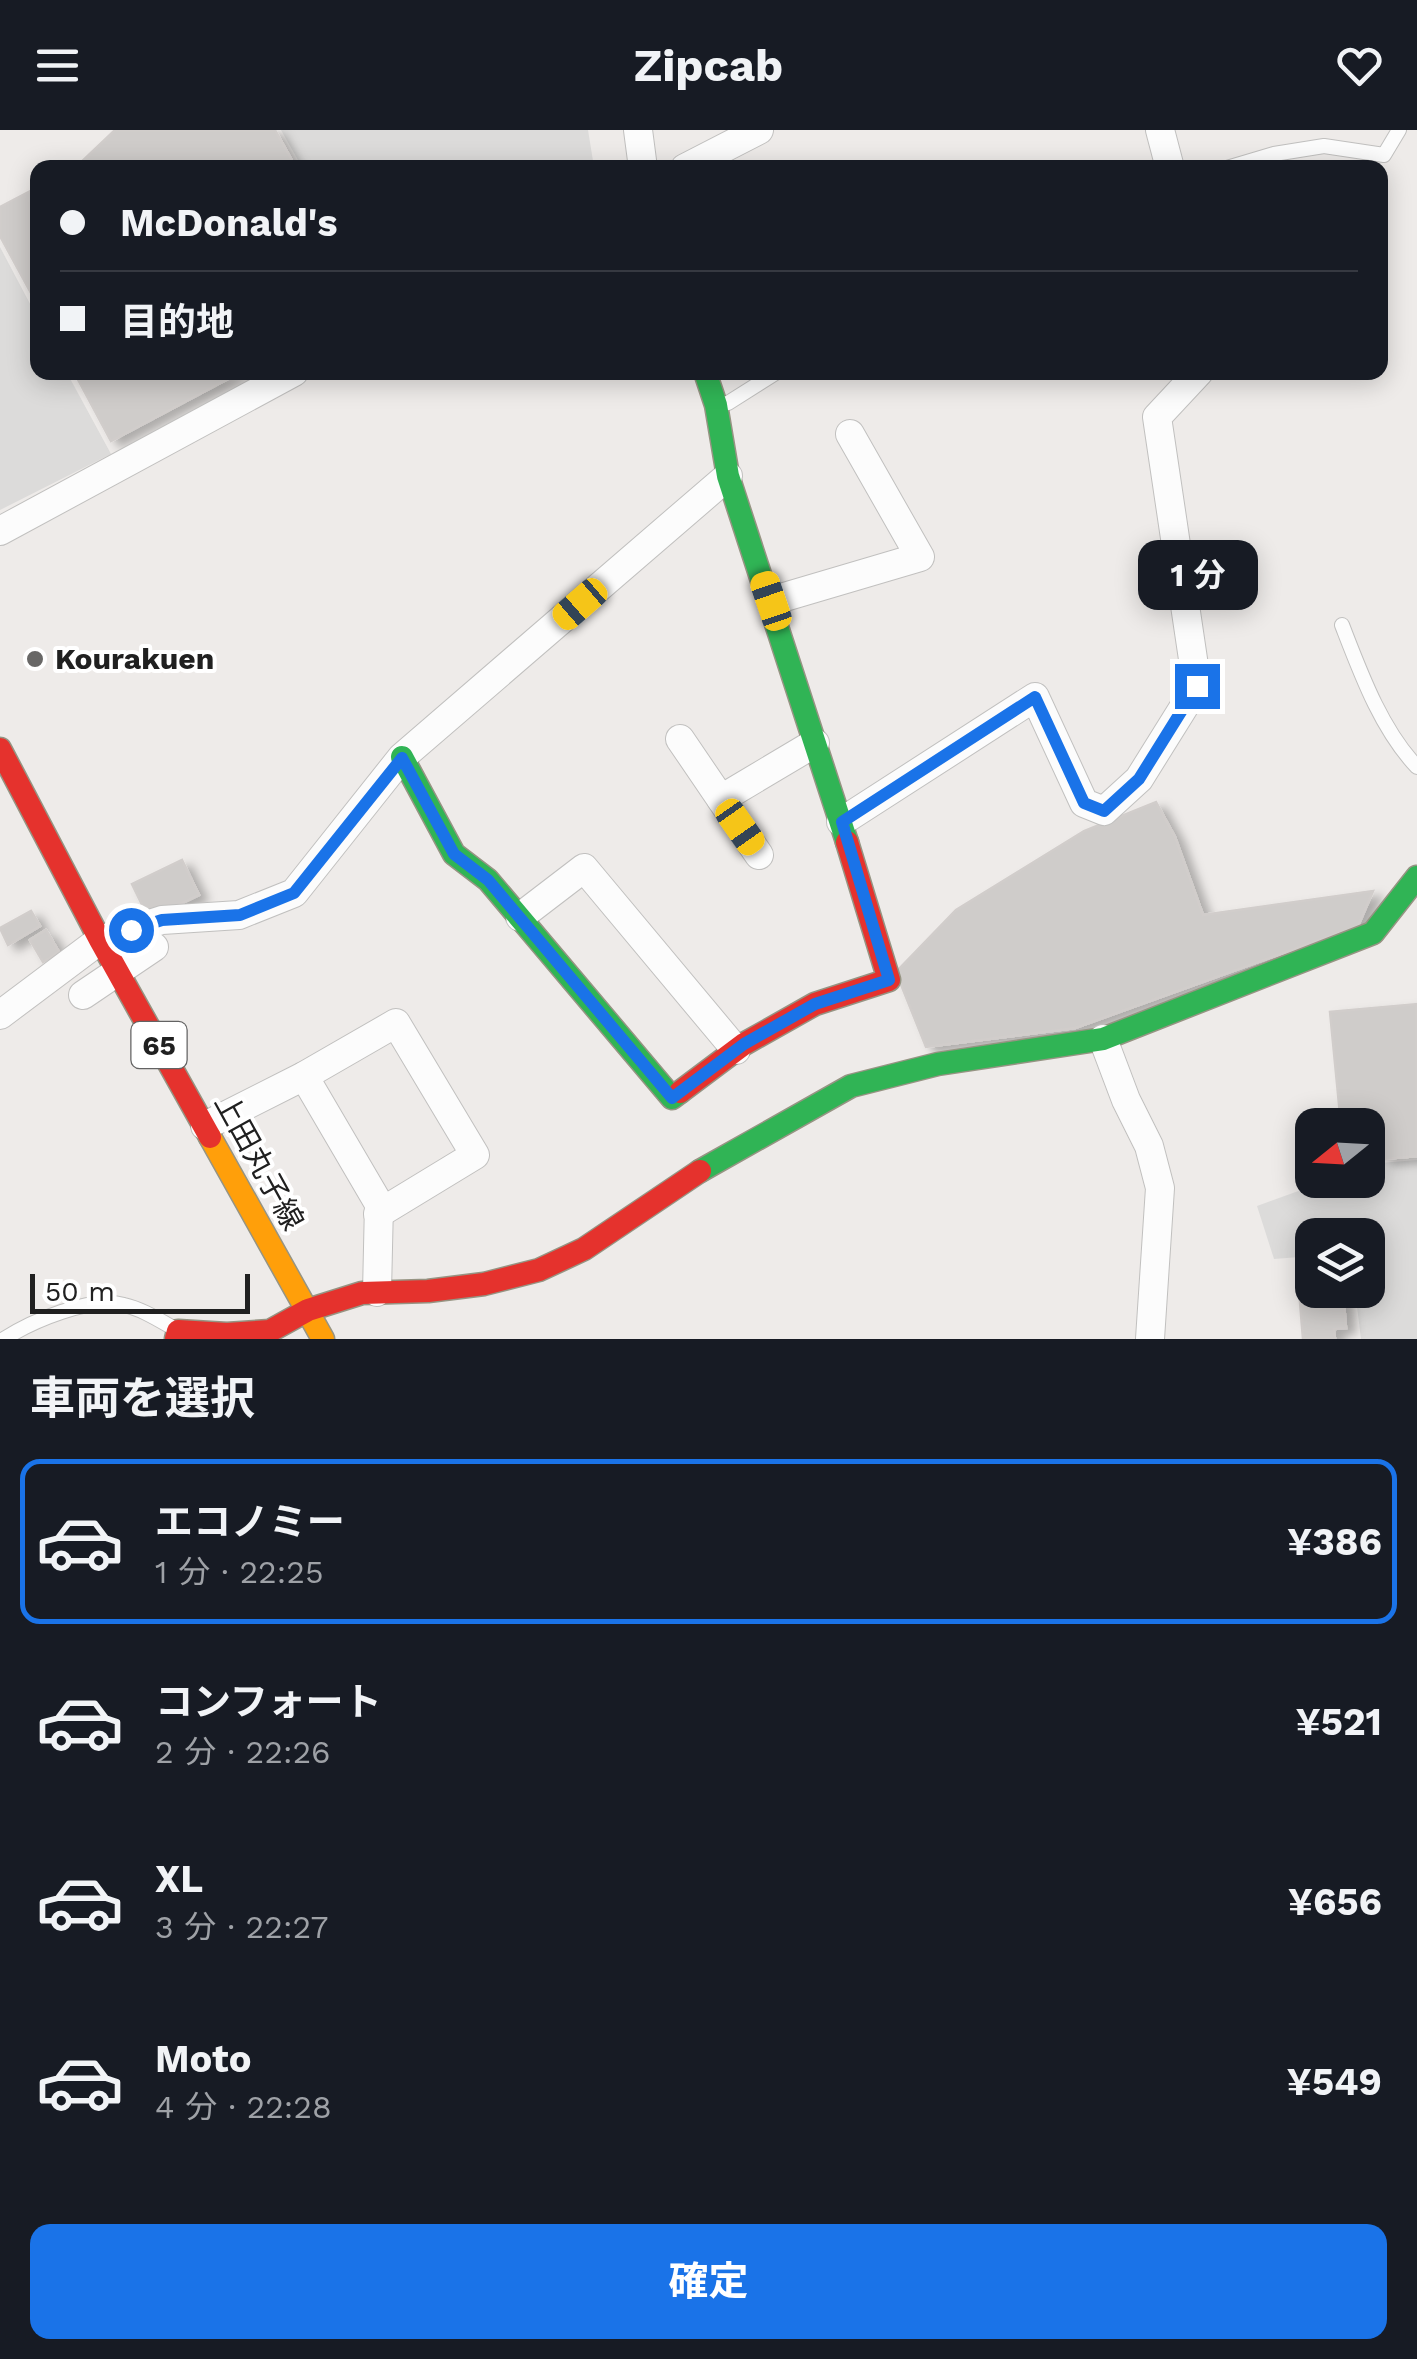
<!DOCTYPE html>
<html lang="ja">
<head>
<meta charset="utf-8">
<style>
  body { margin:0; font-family:"Work Sans","Noto Sans JP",sans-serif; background:#20242c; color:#f1f3f6; height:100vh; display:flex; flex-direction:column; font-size:38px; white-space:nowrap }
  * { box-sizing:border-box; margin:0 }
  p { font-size:32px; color:#9ea1a6 }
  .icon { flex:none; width:55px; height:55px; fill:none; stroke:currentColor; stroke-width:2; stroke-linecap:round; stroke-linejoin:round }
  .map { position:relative; height:1209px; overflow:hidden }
  .sheet { display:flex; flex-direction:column; background:#171b24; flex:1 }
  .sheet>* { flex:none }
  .hud { position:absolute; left:30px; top:30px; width:1358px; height:220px; border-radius:20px; box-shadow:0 5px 25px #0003; display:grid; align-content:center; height:220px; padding:0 30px; background:#171b24 }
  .needle { width:65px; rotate:252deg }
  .controls { position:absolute; left:1295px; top:978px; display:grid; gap:20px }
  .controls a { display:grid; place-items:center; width:90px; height:90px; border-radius:20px; background:#171b24; box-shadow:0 5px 25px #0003; font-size:50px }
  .scale { position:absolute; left:30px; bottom:25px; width:220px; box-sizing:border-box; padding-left:10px; border:5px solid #202020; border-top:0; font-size:28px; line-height:35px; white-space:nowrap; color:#202020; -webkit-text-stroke:8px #fff; paint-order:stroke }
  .end { position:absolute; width:45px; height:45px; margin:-22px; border:12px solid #1a73e8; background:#fff; box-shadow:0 0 0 5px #fff }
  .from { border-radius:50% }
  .bubble { position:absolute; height:70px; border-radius:20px; background:#171b24; box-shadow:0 5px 25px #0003; font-size:32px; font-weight:700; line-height:70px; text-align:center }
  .car { position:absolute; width:30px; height:60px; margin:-30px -15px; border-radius:12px; box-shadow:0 0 8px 2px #0007; background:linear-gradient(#f5c518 24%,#345 0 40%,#f5c518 0 76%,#345 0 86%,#f5c518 0) }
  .hud b { display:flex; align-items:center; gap:35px; height:95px; font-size:38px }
  .hud b+b { border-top:2px solid #363941 }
  .hud i { width:25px; height:25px; background:#f1f3f6 }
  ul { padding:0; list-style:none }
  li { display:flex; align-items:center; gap:30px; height:165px; margin:0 20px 15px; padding:0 10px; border:5px solid transparent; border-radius:20px }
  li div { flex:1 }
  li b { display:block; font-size:38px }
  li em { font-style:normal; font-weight:700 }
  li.active { border-color:#1a73e8 }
  li>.icon { width:90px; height:90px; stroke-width:1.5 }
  h2 { padding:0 30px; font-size:45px; line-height:120px }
  .button { display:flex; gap:20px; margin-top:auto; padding:20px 30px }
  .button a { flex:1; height:115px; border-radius:20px; background:#1a73e8; color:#fff; font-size:40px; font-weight:700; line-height:115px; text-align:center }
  header { display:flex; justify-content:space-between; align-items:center; height:130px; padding:0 30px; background:#171b24; font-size:45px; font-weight:700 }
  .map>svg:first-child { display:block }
</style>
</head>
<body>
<header><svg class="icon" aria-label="menu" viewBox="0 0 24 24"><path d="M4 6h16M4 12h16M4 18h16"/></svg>Zipcab<svg class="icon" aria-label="heart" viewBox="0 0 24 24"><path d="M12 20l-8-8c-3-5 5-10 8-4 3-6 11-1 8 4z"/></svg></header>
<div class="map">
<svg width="1417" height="1209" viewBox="0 0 1417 1209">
  <defs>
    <filter id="shadow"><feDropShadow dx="9" dy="5.5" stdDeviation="5" flood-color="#0004"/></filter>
  </defs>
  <rect width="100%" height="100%" fill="#eeebe9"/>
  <g fill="#dcdbda">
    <path d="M281,0H588L594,37H302Z"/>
    <path d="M0,117L37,187L38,242L67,243L111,324L0,380Z"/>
    <path d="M1417,1030V1209H1361L1355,1160H1368V1105H1312V1126L1274,1129L1257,1076L1329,1050H1368V1034Z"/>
  </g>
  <g fill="#cfccca" stroke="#d1cdcb" stroke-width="2.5" filter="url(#shadow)">
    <path d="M115,0H275L296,38H75Z"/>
    <path d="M38,57V176L0,106V77Z"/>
    <path d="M74,242H241L111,311Z"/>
    <path d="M1156,672L1175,707L1203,785L1373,761L1358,796L1075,898L926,917L896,842L956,780L1084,701Z"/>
    <path d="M182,730L199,765L149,789L132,754Z"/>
    <path d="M31,781L40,796L8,815L0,798Z"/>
    <path d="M46,800L59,822L43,832L30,810Z"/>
    <path d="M1417,874V1026L1383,1029L1382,1020L1368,1021V995H1341L1330,882Z"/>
    <path d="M1312,1135V1160H1343L1346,1198L1334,1199L1335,1209H1303L1297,1136Z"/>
  </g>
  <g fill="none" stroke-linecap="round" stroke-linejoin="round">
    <defs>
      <g id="lane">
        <path d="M1227,38L1274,24L1324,16L1384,25L1399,0"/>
        <path d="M717,275L728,273L777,242"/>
        <path d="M1342,495C1361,544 1381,599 1417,637"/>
        <path d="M4,1209C32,1191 90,1166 124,1175C142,1179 159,1190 175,1199"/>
      </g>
      <g id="street">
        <path d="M638,0L643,38"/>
        <path d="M1160,0L1170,38"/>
        <path d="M685,38L759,0"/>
        <path d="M0,401L294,242"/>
        <path d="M771,471L920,427L850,304"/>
        <path d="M680,609L759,725"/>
        <path d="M721,669L815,613"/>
        <path d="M841,692L1035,567L1084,673L1104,681L1139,649L1197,556L1157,287L1199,242"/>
        <path d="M520,787L584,738L736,920"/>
        <path d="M83,865L154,817"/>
        <path d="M0,885L100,810L162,790L239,785L294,763L402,627L728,346"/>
        <path d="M1103,909L1126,970L1149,1016L1160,1058L1150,1209"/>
        <path d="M304,946L379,1074L377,1162"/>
        <path d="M205,996L304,946L396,893L475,1025L378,1084"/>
      </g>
      <g id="fast">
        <path d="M705,242L716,275L728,346L847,712"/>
        <path d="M402,627L454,724L488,750L672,968L680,962"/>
        <path d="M700,1041L851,956L938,934L1103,909L1373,803L1417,747"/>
      </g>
      <path id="slow" d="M210,1007L323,1209"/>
      <g id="jam">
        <path d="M0,619L100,810L210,1007"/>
        <path d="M680,962L744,914L815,874L889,850L847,712"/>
        <path d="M176,1209L178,1201L227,1204L270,1201L308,1180L362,1163L428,1161L484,1154L539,1140L584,1119L700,1041"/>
      </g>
    </defs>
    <use href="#lane" stroke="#c1c0bf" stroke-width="16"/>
    <use href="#street" stroke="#c1c0bf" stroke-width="30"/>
    <use href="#fast" stroke="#969483" stroke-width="25"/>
    <use href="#slow" stroke="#969483" stroke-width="25"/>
    <use href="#jam" stroke="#969483" stroke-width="25"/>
    <use href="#lane" stroke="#fcfcfc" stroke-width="14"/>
    <use href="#street" stroke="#fcfcfc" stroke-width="28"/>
    <use href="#fast" stroke="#30b455" stroke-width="22"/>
    <use href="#slow" stroke="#ff9f0a" stroke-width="22"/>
    <use href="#jam" stroke="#e5322d" stroke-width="22"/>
  </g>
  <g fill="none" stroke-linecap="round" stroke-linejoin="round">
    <path stroke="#1a73e8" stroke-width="12" d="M131,800L162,790L240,785L294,763L402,628L454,724L488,750L672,968L744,914L815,874L889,850L842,692L1035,567L1084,673L1104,681L1139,649L1197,556"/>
  </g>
  <circle fill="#686766" stroke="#fff" stroke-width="4" cx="35" cy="529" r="10"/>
  <g text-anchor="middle" stroke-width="8" stroke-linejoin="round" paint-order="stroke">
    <rect fill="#fff" stroke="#636363" stroke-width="2.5" x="131.5" y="892" width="55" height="46" rx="8"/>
    <g font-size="28" font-weight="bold" fill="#202020">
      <text x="159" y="925">65</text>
    </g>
    <g font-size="30" font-weight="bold" fill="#202020" stroke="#fff" text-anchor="start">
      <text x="55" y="539">Kourakuen</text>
    </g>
    <g font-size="30" fill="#202020" stroke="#fff">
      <text transform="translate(259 1032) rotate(61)" y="10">上田丸子線</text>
    </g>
  </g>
</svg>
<div class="controls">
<a><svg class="needle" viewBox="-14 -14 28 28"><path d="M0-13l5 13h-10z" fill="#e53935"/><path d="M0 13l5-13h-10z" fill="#9ea1a6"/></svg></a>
<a><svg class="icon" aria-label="layers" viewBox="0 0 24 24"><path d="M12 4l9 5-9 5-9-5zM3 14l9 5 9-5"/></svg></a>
</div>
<div class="scale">50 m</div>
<i class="end from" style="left:131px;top:800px"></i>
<i class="end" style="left:1197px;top:556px"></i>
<div class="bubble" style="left:1138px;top:410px;width:120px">1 分</div>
<i class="car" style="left:771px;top:471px;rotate:341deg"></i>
<i class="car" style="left:580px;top:474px;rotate:229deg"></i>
<i class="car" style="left:740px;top:697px;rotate:145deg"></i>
<div class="hud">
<b><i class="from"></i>McDonald's</b>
<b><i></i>目的地</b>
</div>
</div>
<section class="sheet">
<h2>車両を選択</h2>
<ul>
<li class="active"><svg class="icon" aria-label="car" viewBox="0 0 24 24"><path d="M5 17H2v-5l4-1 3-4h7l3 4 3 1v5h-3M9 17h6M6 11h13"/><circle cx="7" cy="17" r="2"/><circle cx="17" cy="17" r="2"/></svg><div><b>エコノミー</b><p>1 分 · 22:25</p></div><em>¥386</em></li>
<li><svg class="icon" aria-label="car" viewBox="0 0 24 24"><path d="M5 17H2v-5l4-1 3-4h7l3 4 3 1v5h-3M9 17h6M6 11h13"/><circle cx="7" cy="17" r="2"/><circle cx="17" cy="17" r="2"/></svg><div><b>コンフォート</b><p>2 分 · 22:26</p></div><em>¥521</em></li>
<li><svg class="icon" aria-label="car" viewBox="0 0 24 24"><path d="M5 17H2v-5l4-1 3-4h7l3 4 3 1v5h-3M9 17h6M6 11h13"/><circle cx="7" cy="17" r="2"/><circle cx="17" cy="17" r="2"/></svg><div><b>XL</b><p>3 分 · 22:27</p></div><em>¥656</em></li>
<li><svg class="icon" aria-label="car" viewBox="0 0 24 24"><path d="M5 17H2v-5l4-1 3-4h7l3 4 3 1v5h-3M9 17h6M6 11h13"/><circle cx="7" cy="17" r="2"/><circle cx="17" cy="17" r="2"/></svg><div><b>Moto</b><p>4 分 · 22:28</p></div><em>¥549</em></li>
</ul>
<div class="button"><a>確定</a></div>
</section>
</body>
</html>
